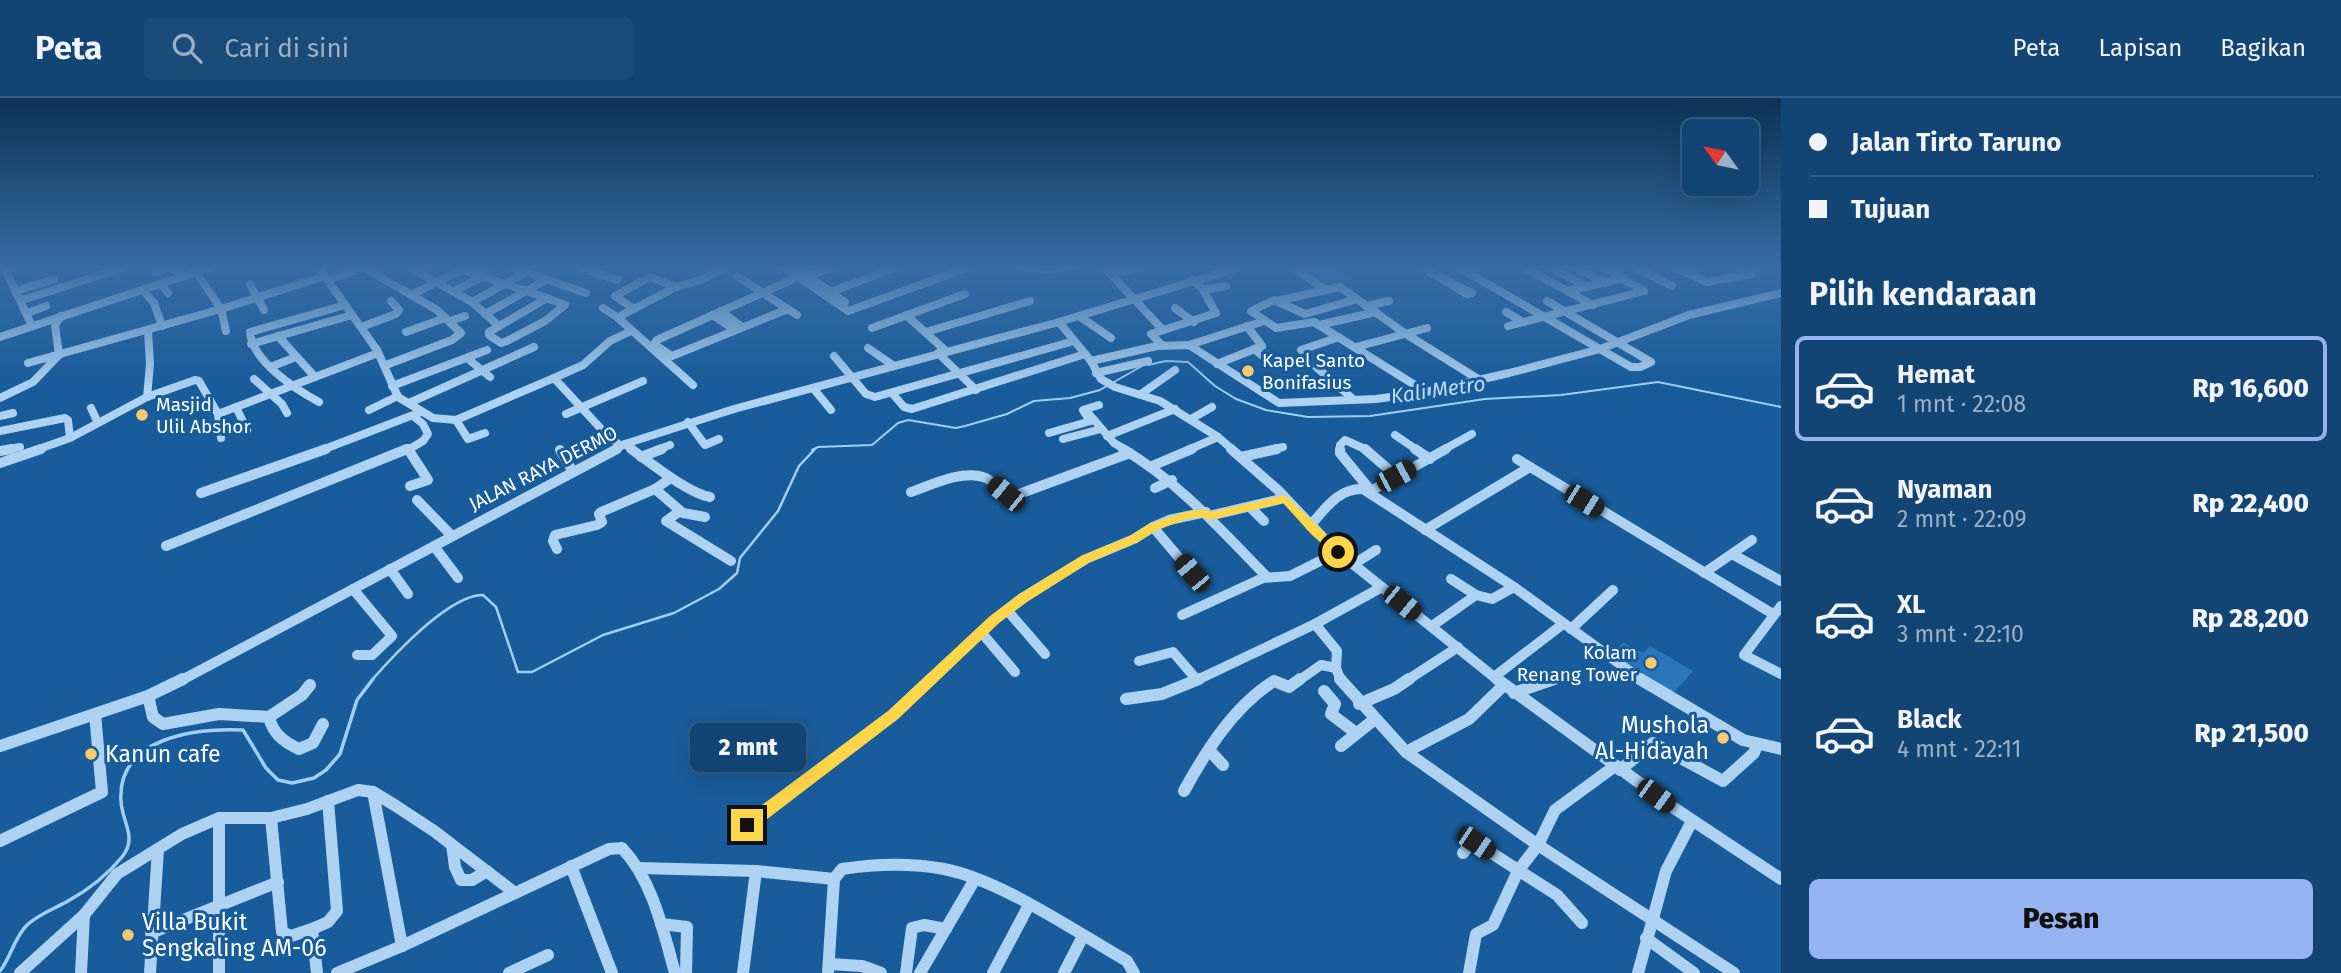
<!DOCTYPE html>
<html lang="id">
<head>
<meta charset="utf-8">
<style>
  body { margin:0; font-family:"Fira Sans",sans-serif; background:#1b4c79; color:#f1f3f6; height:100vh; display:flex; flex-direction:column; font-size:26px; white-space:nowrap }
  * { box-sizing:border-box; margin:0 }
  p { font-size:23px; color:#9cb1c5 }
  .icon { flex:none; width:38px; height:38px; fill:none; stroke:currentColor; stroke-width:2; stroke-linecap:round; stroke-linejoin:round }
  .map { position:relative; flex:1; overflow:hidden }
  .sheet { display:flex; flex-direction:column; background:#124574; width:560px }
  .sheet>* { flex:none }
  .guide { display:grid; align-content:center; height:154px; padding:0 28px; background:#124574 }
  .needle { width:46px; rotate:303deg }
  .fabs { position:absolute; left:1682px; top:21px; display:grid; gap:14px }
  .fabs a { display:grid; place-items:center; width:77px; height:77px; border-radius:10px; background:#124574; box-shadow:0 7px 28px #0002,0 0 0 2px #315d86; font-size:35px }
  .end { position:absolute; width:32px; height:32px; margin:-16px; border:9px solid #ffd54a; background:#111; box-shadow:0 0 0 4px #111 }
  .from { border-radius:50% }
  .bubble { position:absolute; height:49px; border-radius:10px; background:#124574; box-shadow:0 7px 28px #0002,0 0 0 2px #315d86; font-size:23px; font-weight:800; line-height:49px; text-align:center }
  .car { position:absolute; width:21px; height:42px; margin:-21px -10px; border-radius:9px; box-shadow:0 0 5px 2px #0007; background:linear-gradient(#222 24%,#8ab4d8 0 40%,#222 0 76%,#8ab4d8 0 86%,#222 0) }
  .guide b { display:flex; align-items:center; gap:24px; height:66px; font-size:26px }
  .guide b+b { border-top:2px solid #315d86 }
  .guide i { width:18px; height:18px; background:#f1f3f6 }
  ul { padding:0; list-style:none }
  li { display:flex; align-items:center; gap:21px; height:105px; margin:0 14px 10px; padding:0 14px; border:4px solid transparent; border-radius:10px }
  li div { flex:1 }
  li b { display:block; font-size:26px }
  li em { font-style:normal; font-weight:800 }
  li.current { border-color:#95b2f1 }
  li>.icon { width:63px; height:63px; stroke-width:1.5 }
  h2 { padding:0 28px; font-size:32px; line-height:84px }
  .button { display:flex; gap:14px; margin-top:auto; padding:14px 28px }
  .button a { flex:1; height:80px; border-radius:10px; background:#95b2f1; color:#111; font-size:28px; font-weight:800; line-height:80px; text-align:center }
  header { display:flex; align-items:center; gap:42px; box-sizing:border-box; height:98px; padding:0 35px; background:#124574; border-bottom:2px solid #315d86 }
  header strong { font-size:33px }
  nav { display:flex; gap:38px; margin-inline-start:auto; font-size:24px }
  .search { width:490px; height:63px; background:#1b4c79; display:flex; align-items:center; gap:18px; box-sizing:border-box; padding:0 24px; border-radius:10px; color:#9cb1c5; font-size:26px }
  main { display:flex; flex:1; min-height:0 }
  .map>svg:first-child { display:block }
</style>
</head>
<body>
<header>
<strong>Peta</strong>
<div class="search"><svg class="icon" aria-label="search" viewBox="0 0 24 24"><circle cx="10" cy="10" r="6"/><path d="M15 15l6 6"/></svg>Cari di sini</div>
<nav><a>Peta</a><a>Lapisan</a><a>Bagikan</a></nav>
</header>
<main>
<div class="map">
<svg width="1781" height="875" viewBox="0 0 1781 875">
  <rect width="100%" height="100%" fill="#185c9b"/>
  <g fill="#2b76b8">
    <path d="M1298,170H1336L1355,183L1326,189Z"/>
    <path d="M1623,544L1643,555L1650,548L1693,573L1671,598L1612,557Z"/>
  </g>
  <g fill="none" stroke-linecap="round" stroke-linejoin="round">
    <g stroke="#a0cef4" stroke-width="2">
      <path d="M1015,170L1047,175L1079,170"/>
      <path d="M1148,267L1166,263L1188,264L1215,288L1236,301L1266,312L1308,319L1370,318L1485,301L1561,297L1658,284L1781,309"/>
      <path d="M812,352L818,349L872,347L898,325L908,322L956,330L965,328L1007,316L1034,303L1070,300L1100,292L1142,268"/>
    </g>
    <path stroke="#a0cef4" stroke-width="2.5" d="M371,583C393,558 449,497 483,497L496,509L518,574H532L603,537L674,515L719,491L737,475L740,460L778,413L799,368L815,351"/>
    <path stroke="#a0cef4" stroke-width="3.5" d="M0,873C11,859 14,840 27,827C39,816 54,811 68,803C88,792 108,776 122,759C138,739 122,725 121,703C117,639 196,630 243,632L266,670L278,682L292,685L314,680L326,672L340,656L357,602L373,581"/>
    <g stroke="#add2f2" stroke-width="8">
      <path d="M12,170L6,173L32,228"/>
      <path d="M173,170L181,179L211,170"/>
      <path d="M319,170L377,252L398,299L433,320L456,322L554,280L604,334L621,348"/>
      <path d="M365,170L437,212L461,235L452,242L386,267"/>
      <path d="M411,170L472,204L499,228"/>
      <path d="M458,170L547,200"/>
      <path d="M513,170L586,195"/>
      <path d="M581,170L617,182"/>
      <path d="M785,170L848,213L967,170"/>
      <path d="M797,170L845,204"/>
      <path d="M1105,170L1163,232"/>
      <path d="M1294,170L1326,192"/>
      <path d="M1423,170L1434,176"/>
      <path d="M1460,170L1631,269H1640L1651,264L1547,203"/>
      <path d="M1525,170L1593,207"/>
      <path d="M1552,170L1587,189"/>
      <path d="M1577,170L1605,185"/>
      <path d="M1637,170L1672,188"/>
      <path d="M1675,170L1707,184L1751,176"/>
      <path d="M1680,172L1697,170"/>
      <path d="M156,174L168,170"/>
      <path d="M196,174L221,211L226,233"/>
      <path d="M1110,175L1141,170"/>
      <path d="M1431,175L1434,176"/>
      <path d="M1434,176L1472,195L1467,196Z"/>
      <path d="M474,177L487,170"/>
      <path d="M737,178L797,217"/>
      <path d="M809,178L832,170"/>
      <path d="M328,182L363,170"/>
      <path d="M161,186L168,195"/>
      <path d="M250,186L264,212"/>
      <path d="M143,192L154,205L162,228"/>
      <path d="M1203,192L1226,188"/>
      <path d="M16,193L54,181"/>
      <path d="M454,193L482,179"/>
      <path d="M1567,193L1624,180"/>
      <path d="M830,194L895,170"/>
      <path d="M411,197L462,172"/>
      <path d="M547,200L565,207L545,223L507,243L501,245L489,237V234Z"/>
      <path d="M1357,201L1305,216L1274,202L1251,213L1276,230L1314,224L1426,294"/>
      <path d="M22,202L123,170"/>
      <path d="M1276,203L1340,189L1406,236L1478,281"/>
      <path d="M472,204L526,174"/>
      <path d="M1366,208L1389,203"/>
      <path d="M603,210L617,219L693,287"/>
      <path d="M1175,210L1194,224"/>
      <path d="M634,211L615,198L650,179L676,189"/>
      <path d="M788,211L672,258L654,246L657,242L798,179"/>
      <path d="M721,213L742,229"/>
      <path d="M1506,214L1523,224"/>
      <path d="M27,215L46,208"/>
      <path d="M485,216L546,182"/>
      <path d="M622,217L676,189L703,181L725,170"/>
      <path d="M713,217L734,232"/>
      <path d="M906,217L946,253"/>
      <path d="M1079,218L1111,240"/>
      <path d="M450,223L465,218"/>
      <path d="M1059,224L1091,263L1101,281L1115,289L1160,303L1218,339L1233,352"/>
      <path d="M1319,227L1376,214"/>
      <path d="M1508,228L1644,193L1604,170"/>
      <path d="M361,229L396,216L399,212L391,203"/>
      <path d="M872,230L965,196"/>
      <path d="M406,234L445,220"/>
      <path d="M926,234L1030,203"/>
      <path d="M278,238L315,279"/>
      <path d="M0,239L181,179"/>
      <path d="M251,246L352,217"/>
      <path d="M1162,247L1151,236L1216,215L1202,190L1192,182"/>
      <path d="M1189,247L1264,223"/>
      <path d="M1356,249L1427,230"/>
      <path d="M868,250L894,268"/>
      <path d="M1254,251L1272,265"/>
      <path d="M1301,252L1339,239"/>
      <path d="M938,255L976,292"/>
      <path d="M59,257L55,227L61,218"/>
      <path d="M834,258L866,296L875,299L1074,243"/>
      <path d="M467,260L490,279"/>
      <path d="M1091,263L1157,248L1189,247L1279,305L1376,301L1426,294L1509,275L1600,251L1689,217L1781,195"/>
      <path d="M28,265L221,211L325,178"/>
      <path d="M1217,266L1262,248L1247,228"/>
      <path d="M270,269L296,259"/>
      <path d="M1316,269L1353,301"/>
      <path d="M1096,275L1148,263"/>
      <path d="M554,280L583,267L610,243L631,233"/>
      <path d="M254,281L282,306L287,315"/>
      <path d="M392,288L487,252"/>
      <path d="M813,290L831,312"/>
      <path d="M892,295L904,309L912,311L1085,256"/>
      <path d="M1141,296L1175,272"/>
      <path d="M147,299L150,266L148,233"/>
      <path d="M0,300L33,284L59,257"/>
      <path d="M319,304C295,291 252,263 250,234L345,207"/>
      <path d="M409,305L534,249"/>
      <path d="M236,309L247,332"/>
      <path d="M91,310L98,325"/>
      <path d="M369,312L398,298"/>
      <path d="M218,316L221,340"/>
      <path d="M566,316L643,283"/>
      <path d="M1089,316L1114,345L1126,352"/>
      <path d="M0,318L13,315"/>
      <path d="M1191,321L1212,309"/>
      <path d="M456,322L468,341L485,335"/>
      <path d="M1090,323L1083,312L1099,307"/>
      <path d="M688,324L705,347L719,341"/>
      <path d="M0,333L65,320L68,322L70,340"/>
      <path d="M1049,335L1094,322"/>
      <path d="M1395,337L1417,352"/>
      <path d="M1107,338L1175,311"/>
      <path d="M1063,341L1101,331"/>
      <path d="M625,346L633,352"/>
      <path d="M4,352L20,349"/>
      <path d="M36,352L70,340L147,299L195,282L199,283L218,316L378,255"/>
      <path d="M322,352L421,314"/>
      <path d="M404,352L407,351"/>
      <path d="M408,352L423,343L428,336L423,326L413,318"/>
      <path d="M613,352L625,346L734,311L1059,224L1237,170"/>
      <path d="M657,352L670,347"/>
      <path d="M1188,352L1218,339"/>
      <path d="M1269,352L1283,349"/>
      <path d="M1340,352V347L1345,342L1367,352"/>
      <path d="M1443,352L1472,336"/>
    </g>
    <g stroke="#add2f2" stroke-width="10">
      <path d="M408,351L428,382L410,388"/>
      <path d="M631,351C651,365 688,395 710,399"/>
      <path d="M1123,351C1180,385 1221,432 1267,479"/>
      <path d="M1231,351L1278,392L1333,450L1499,583"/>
      <path d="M1340,351V355L1371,393"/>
      <path d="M1365,351L1396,378"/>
      <path d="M1415,351L1430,361"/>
      <path d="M560,352L572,372"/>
      <path d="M0,353L12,351"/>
      <path d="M641,359L662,351"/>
      <path d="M1241,359L1277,351"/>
      <path d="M1517,361L1773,516"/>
      <path d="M0,365L41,351"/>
      <path d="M1152,368L1192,351"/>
      <path d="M1155,390L1172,382"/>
      <path d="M655,391L683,415L705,419"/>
      <path d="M911,394C931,387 962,372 983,379C994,382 1001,394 1011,399L1130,355"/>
      <path d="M1369,394L1446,351"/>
      <path d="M201,395L326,351"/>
      <path d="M417,402L452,438"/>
      <path d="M1251,410L1264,423"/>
      <path d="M680,413L666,423L731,463"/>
      <path d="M1209,418L1285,400"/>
      <path d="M1310,428C1325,411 1338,390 1363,391L1514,489L1643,583"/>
      <path d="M1153,429L1192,475"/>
      <path d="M1425,432L1530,369"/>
      <path d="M166,448L407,351"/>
      <path d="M434,448L458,480"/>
      <path d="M557,451L553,443L555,437L597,427L602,424L599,416L601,414L655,391L671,380"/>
      <path d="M1732,456L1781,483"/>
      <path d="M1354,466L1376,452"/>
      <path d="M390,471L408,496"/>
      <path d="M1704,475L1752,442"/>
      <path d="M1451,481L1476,497"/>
      <path d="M353,491L392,538L372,557H357"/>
      <path d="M1781,508L1744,557L1781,576"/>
      <path d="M1007,512L1045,556"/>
      <path d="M1182,517L1263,480L1290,478L1338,454"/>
      <path d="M1315,526L1337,553L1336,570L1341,583"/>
      <path d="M1432,528L1476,497L1492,501L1514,489"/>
      <path d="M1571,531L1613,492"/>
      <path d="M981,534L1015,574"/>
      <path d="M1139,563L1173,554L1197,582"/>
      <path d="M1494,579L1563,526"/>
      <path d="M180,583L617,351"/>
      <path d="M929,583L994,522L1022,500L1086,461L1134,441L1153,429L1169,422L1206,414"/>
      <path d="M1195,583L1315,526L1382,489"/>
      <path d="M1298,583L1321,567L1336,570"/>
      <path d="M1406,583L1458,549"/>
      <path d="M1549,583L1563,578"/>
    </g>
    <g stroke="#add2f2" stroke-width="12">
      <path d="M1340,581L1406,654L1538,747L1734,875"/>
      <path d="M1497,581L1674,710L1781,781"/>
      <path d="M1640,581L1743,642L1781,651"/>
      <path d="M1324,593L1335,606L1331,616L1356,635"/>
      <path d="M1514,595L1554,581"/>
      <path d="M148,598L153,619L163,626L219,616L269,619L302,597L310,587"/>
      <path d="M1126,601L1162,596L1199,581"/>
      <path d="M1359,606L1394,591L1409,581"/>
      <path d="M269,619C273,636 284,644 299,651L313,645L323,626"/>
      <path d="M0,648L148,598L183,581"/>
      <path d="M1341,648L1375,621"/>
      <path d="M1209,652L1223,667"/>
      <path d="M1406,654L1469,621L1504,587"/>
      <path d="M1620,672L1653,645L1723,683L1754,655L1757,647"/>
      <path d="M1184,693C1206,653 1234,608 1274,583L1289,589L1300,581"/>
      <path d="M373,694L402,848"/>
      <path d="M219,720V875"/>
      <path d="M271,720L282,834L291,838L312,831L317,875"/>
      <path d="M747,727L893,617L931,581"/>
      <path d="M0,743L102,694L95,616"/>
      <path d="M452,747L455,769L461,782H472L487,773"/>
      <path d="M1463,755L1472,744L1476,745L1557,797L1582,825"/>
      <path d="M571,768L612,875"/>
      <path d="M638,770L756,773L834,781L828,875"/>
      <path d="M834,781L842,771C875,766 911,765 944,771C1001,782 1076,834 1127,863L1134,875"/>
      <path d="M661,826L687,829L686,875"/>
      <path d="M312,831L328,824L337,813L328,703"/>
      <path d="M151,835L278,784"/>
      <path d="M1646,840L1694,875"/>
      <path d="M830,866L862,868L881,875"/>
      <path d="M20,875L84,817L117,776L182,736L219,720H271L307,711L358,692L373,694L396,708L434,733L515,795"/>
      <path d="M81,875L84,817"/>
      <path d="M150,875L158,751"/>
      <path d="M337,875L402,848L609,751L622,750C653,783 663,832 675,875"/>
      <path d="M509,875L548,857"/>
      <path d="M743,875L756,773"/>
      <path d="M906,875L912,830L924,827L946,831"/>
      <path d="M920,875L975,781"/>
      <path d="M993,875L1029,807"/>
      <path d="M1064,875L1083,838"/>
      <path d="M1469,875L1476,836L1493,827L1518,773L1538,747L1555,712L1615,668"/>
      <path d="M1638,875L1666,773L1692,723"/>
    </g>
  </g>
  <linearGradient id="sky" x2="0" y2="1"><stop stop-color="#0d3355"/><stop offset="0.58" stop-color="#376ca4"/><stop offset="1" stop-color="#376ca4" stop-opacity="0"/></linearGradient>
  <rect width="1781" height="292" fill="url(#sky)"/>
  <path fill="#ffd54a" d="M1285,397L1342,451V456H1334L1312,437L1283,405L1209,422L1203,419L1187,421L1157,432L1138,444L1090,464L1027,504L999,525L898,621L753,732H742L740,727L742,722L888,613L990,518L1018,497L1081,458L1130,438L1149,426L1185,414L1206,411L1211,414Z"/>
  <g fill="#ffc96e" stroke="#185c9b" stroke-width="2.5">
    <circle cx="1248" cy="273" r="7"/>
    <circle cx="142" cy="317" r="7"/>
    <circle cx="1651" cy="565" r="7"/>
    <circle cx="1723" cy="640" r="7"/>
    <circle cx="91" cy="656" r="7"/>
    <circle cx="128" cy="837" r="7"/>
  </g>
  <g text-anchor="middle" stroke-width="6" stroke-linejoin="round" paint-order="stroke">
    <g font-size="19" fill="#fff" stroke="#185c9b" text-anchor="start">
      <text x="1262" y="269">Kapel Santo<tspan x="1262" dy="22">Bonifasius</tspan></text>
      <text x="156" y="313">Masjid<tspan x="156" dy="22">Ulil Abshor</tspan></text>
      <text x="1637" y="561" text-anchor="end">Kolam<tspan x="1637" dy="22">Renang Tower</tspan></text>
    </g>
    <g font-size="19" fill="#fff" stroke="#185c9b">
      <text transform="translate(543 370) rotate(-27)" y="7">JALAN RAYA DERMO</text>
    </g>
    <g font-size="21" font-style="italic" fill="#badcf8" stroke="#185c9b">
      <text transform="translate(1438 292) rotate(-8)" y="7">Kali Metro</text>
    </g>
    <g font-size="23" fill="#fff" stroke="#185c9b" text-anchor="start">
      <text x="1709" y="635" text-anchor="end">Mushola<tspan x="1709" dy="26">Al-Hidayah</tspan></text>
      <text x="105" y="664">Kanun cafe</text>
      <text x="142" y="832">Villa Bukit<tspan x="142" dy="26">Sengkaling AM-06</tspan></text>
    </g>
  </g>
</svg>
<div class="fabs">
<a><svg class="needle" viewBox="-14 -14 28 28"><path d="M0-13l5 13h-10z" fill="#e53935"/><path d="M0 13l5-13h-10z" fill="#9cb1c5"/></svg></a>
</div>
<i class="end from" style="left:1338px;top:454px"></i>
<i class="end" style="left:747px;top:727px"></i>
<div class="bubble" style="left:690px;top:625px;width:116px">2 mnt</div>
<i class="car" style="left:1396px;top:378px;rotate:62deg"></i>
<i class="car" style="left:1006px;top:396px;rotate:309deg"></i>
<i class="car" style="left:1584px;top:403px;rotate:122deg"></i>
<i class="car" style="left:1192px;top:475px;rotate:320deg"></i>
<i class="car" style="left:1402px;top:505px;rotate:129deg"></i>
<i class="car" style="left:1656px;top:698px;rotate:126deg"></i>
<i class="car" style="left:1476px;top:745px;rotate:124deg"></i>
</div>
<section class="sheet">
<div class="guide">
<b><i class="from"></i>Jalan Tirto Taruno</b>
<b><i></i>Tujuan</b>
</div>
<h2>Pilih kendaraan</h2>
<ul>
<li class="current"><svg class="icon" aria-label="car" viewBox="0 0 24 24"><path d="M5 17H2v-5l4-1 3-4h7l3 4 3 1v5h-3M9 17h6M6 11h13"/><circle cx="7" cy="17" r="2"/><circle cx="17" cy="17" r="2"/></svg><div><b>Hemat</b><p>1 mnt · 22:08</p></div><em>Rp 16,600</em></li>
<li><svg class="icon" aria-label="car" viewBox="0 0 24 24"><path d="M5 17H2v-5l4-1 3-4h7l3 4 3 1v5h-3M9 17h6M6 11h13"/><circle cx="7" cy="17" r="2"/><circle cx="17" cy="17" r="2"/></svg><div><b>Nyaman</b><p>2 mnt · 22:09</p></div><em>Rp 22,400</em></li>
<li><svg class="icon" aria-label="car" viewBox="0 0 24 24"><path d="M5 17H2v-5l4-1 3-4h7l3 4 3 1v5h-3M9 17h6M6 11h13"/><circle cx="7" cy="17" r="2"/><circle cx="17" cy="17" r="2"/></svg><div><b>XL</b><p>3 mnt · 22:10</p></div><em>Rp 28,200</em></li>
<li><svg class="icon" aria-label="car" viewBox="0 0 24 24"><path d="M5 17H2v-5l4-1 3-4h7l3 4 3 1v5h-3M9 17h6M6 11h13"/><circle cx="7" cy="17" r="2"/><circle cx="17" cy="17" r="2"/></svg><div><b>Black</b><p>4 mnt · 22:11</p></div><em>Rp 21,500</em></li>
</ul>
<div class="button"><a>Pesan</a></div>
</section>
</main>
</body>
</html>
